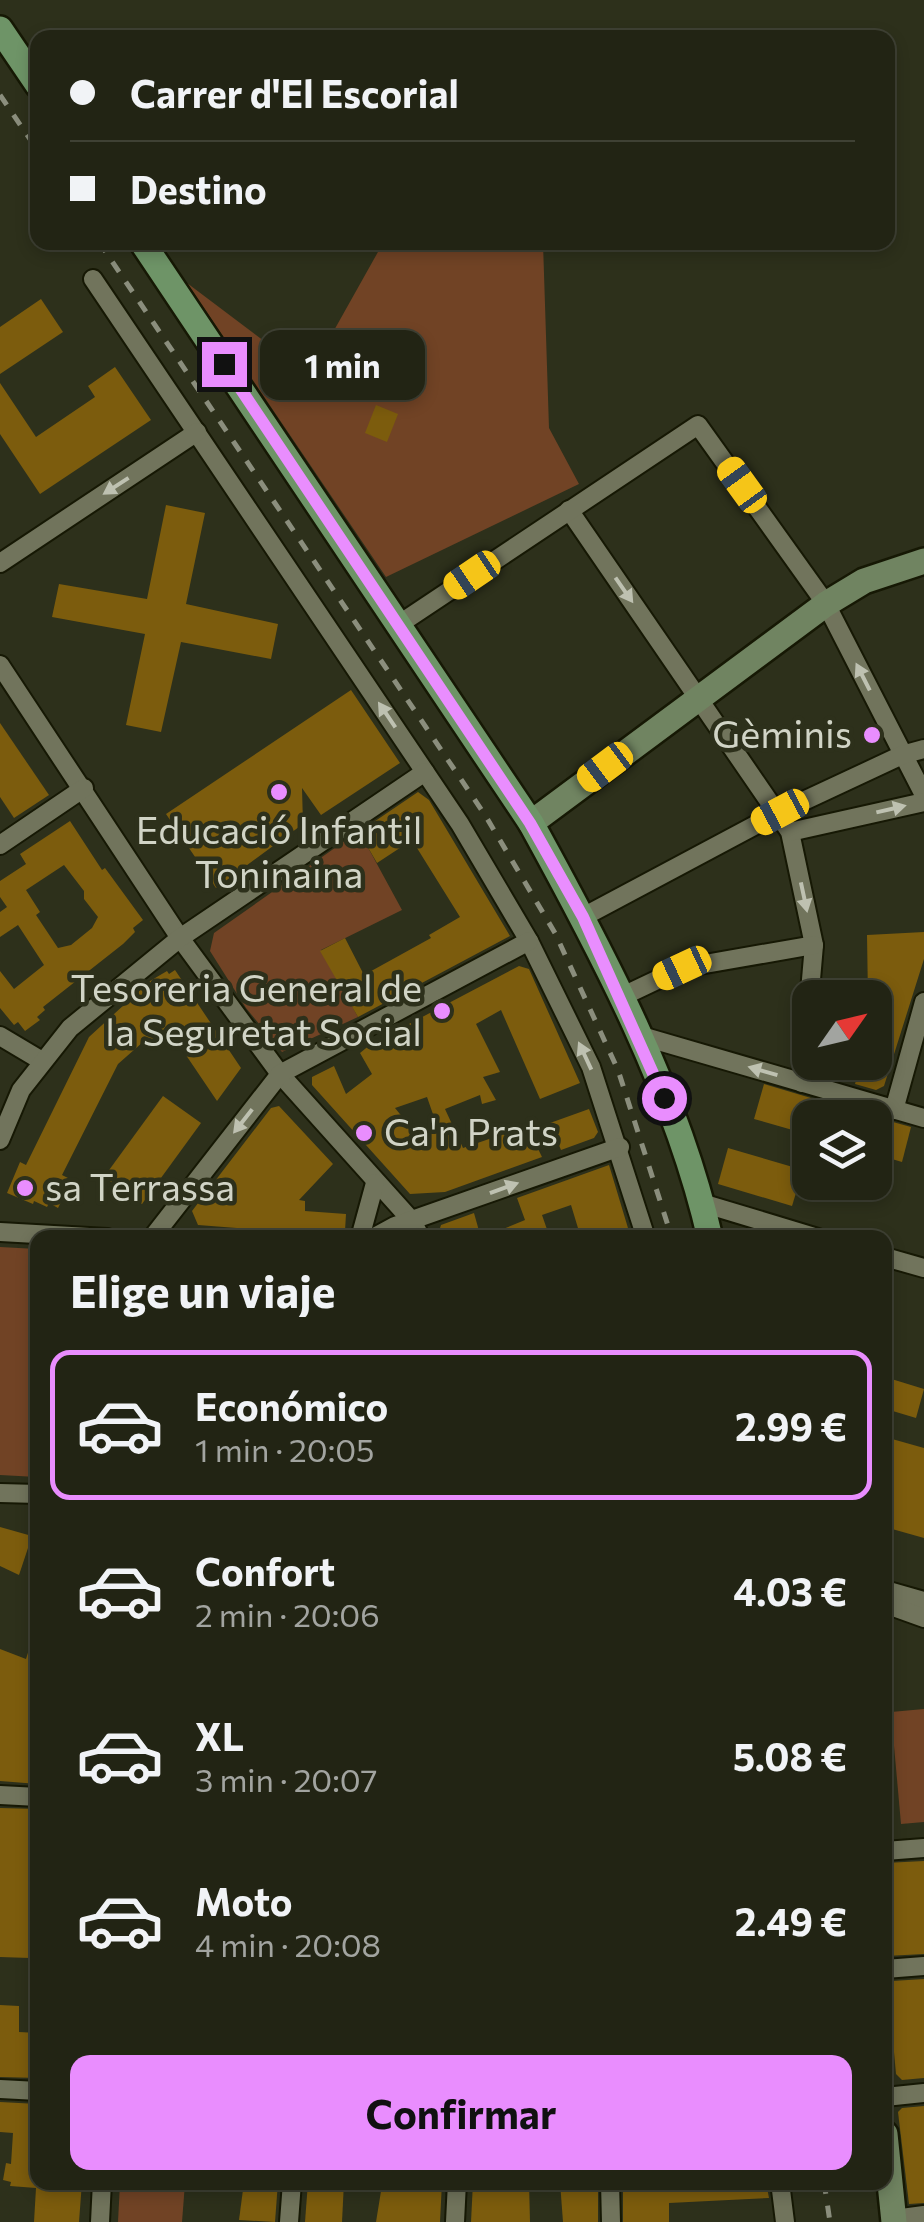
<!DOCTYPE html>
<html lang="es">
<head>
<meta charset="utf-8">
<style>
  body { margin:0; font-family:Commissioner,sans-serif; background:#2e3022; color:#f1f3f6; height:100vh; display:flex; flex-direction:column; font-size:38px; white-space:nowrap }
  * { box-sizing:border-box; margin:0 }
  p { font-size:32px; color:#a2a4a0 }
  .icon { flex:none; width:55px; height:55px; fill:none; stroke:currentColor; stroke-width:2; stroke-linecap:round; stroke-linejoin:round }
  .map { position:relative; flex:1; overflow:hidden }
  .side { position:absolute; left:30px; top:1230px; width:862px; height:960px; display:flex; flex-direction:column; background:#222414; border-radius:20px; box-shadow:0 5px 15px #0003,0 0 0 2px #3f4134 }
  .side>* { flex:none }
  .hud { position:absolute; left:30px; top:30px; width:865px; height:220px; border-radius:20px; box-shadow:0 5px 15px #0003,0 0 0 2px #3f4134; display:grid; align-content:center; height:220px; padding:0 40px; background:#222414 }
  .needle { width:65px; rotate:56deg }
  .tools { position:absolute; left:792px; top:980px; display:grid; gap:20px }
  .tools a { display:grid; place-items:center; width:100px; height:100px; border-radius:20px; background:#222414; box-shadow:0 5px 15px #0003,0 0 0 2px #3f4134; font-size:50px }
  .end { position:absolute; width:45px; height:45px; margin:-22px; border:12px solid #e98dfe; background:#111; box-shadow:0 0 0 5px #111 }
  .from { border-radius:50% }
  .bubble { position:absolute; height:70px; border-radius:20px; background:#222414; box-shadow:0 5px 15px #0003,0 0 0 2px #3f4134; font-size:32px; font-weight:700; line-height:70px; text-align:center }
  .car { position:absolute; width:30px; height:60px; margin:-30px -15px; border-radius:12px; box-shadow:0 0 8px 2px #0007; background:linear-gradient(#f5c518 24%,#345 0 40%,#f5c518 0 76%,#345 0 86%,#f5c518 0) }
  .hud b { display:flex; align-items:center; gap:35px; height:95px; font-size:38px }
  .hud b+b { border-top:2px solid #3f4134 }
  .hud i { width:25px; height:25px; background:#f1f3f6 }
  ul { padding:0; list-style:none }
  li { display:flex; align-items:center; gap:30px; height:150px; margin:0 20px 15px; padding:0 20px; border:5px solid transparent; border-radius:20px }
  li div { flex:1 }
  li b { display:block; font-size:38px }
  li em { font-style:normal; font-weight:700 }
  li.on { border-color:#e98dfe }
  li>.icon { width:90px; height:90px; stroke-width:1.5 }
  h2 { padding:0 40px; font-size:45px; line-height:120px }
  .action { display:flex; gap:20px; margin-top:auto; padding:20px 40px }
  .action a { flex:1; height:115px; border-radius:20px; background:#e98dfe; color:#111; font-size:40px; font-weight:700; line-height:115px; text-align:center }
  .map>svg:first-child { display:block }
</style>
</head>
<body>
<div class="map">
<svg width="924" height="2222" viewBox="0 0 924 2222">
  <rect width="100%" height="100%" fill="#2d301b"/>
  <g fill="#714325">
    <path d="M383,243H543L549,428L579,484L386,577L187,283L309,375Z"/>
    <path d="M359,831L402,910L321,950L358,1017L282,1052L246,1008L210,951L214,933Z"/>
    <path d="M0,1247L37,1249V1477L0,1475Z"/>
    <path d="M924,1709V1822L901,1824L891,1712Z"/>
    <path d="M120,2183H185L182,2222H118Z"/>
  </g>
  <g fill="#7c5c0d" fill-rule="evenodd">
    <path d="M41,299L63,332L0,374V327Z"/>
    <path d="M115,367L151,420L40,494L0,434V383L36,437L95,397L88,386Z"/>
    <path d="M376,405L398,414L387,442L365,433Z"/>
    <path d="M166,505L205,513L186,604L278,624L271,659L181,642L161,732L126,725L145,634L52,617L59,584L147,599Z"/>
    <path d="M351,690L400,763L321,815L302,788L303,824L216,888L166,814Z"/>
    <path d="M0,723L49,795L14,818L0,797Z"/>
    <path d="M418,792L429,800L510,936L358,1017L320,951L345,938L364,975L431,938L429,935L460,917L412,840L377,863L359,832Z"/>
    <path d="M70,821L102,870L105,868L143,920L133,928L135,932L123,944L43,1007L45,1010L37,1017L40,1020L25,1031L18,1022L14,1025L0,1008V971L14,989L44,965L18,925L0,937V912L7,907L0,897V881L26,864L20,854ZM64,865L84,891V899L98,917L92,928L71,945L58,948L36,915L40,912L26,890Z"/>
    <path d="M924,932V959L884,1086L876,1090L855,1084L861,1062H875V998H868L867,935Z"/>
    <path d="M519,966L529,969L580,1083L540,1099L501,1010L476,1024L500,1072L483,1077L496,1100L482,1104L480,1095L445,1109L463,1148L527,1126L542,1157L445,1192L410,1194L312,1085V1077L334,1066L346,1094L372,1074L360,1053L371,1044ZM427,1097L435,1120L417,1135L395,1108Z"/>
    <path d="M175,970L241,1068L217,1101L167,1027L147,1046L143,1042L118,1064L62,1175L72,1180L58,1208L49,1203L47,1207L34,1201L33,1204L7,1193L20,1162L26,1165L89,1037L150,981L167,971L169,974Z"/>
    <path d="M764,1084L868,1115V1118H810V1135L754,1119Z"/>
    <path d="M163,1096L201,1123L142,1204L104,1177Z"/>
    <path d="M279,1106L333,1164L299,1200L305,1201V1211L346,1214L345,1231L339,1230V1236L198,1225L192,1211L271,1108Z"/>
    <path d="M589,1109L598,1132L594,1138L561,1150L550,1123Z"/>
    <path d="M875,1117L911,1127L902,1162L875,1154Z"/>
    <path d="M728,1148L803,1170L792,1206L718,1184Z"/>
    <path d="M609,1165L631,1238H581L571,1205L542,1215L550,1238H481L525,1220L517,1198Z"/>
    <path d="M474,1213L481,1238H437L441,1225Z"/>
    <path d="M885,1377L924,1389L916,1418L886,1409L890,1396L885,1395Z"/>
    <path d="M885,1437L924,1448V1538L885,1527Z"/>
    <path d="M0,1527L32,1536L19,1575L0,1566Z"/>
    <path d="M35,1630L38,1784L0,1781V1649L26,1659Z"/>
    <path d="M0,1808L38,1809V1858H34L32,1906H38V1932H32L30,1958L0,1957Z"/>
    <path d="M924,1861V1954L886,1956L885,1863Z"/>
    <path d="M924,1979V2078L902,2080L896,2074L888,1986L892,1981Z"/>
    <path d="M0,2005L19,2006V2032L38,2033V2078L0,2077Z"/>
    <path d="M0,2102L38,2104V2182H82L79,2222H34L36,2188L10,2186L11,2182L3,2180L6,2163L11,2164L13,2133L0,2132Z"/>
    <path d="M924,2106V2203L909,2204L898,2112L902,2108Z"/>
    <path d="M244,2182H278L275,2222L239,2220Z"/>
    <path d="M308,2182H344L342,2222H305Z"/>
    <path d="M413,2182H442L440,2222H376L382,2185L412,2186Z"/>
    <path d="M473,2182H529L530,2222H471Z"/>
    <path d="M560,2182H598V2222H563Z"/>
    <path d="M623,2182H766L769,2198L669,2203V2222H623Z"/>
  </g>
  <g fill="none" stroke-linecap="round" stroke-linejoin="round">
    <defs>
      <g id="street">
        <path d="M93,279L460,824L529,941L591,1067L646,1238"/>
        <path d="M569,510L790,832L814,945L802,1083"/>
        <path d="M0,563L197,432"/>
        <path d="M398,625L698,425L826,604L924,795"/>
        <path d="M0,665L180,938L280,1074L412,1221L421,1238"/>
        <path d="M790,832L924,802"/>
        <path d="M0,845L84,788"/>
        <path d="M583,917L780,812L902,755L924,749"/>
        <path d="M621,997L682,968L814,945"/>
        <path d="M638,1035L924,1118"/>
        <path d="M0,1036L42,1061"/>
        <path d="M894,1110L924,1002"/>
        <path d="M0,1140L21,1090L70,1028L180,938L425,772"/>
        <path d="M702,1203L818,1238"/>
        <path d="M0,1232L107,1238"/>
        <path d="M152,1238L280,1074L529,941"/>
        <path d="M360,1238L375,1183"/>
        <path d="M373,1238L395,1226L620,1147"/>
        <path d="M885,1257L924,1268"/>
        <path d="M0,1493L38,1494"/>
        <path d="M885,1590L924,1601"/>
        <path d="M885,1604L924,1618"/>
        <path d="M0,1795L38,1797"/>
        <path d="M885,1851L924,1848"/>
        <path d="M885,1969L924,1966"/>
        <path d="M0,2089L38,2091"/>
        <path d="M885,2097L924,2093"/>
        <path d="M610,2182L611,2222"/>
        <path d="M780,2182L785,2222"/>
        <path d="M894,2219L924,2215"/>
        <path d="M100,2222L102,2182"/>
        <path d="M289,2222L292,2182"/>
        <path d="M455,2222L457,2182"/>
      </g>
      <g id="secondary">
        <path d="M531,823L826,604L864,581L924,561"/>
        <path d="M885,2134L894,2222"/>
      </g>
      <g id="primary">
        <path d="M0,29L38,85"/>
        <path d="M142,242L531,823C602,952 677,1093 710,1238"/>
      </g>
    </defs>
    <use href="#street" stroke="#161804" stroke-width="22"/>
    <use href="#secondary" stroke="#161804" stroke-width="30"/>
    <use href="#primary" stroke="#161804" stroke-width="30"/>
    <use href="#street" stroke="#71745c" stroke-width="18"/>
    <use href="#secondary" stroke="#708461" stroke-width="25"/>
    <use href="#primary" stroke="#6e9467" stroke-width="25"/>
    <g stroke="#8b8e7d" stroke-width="5" stroke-dasharray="12 12" stroke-linecap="butt">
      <path d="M0,95L38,151"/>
      <path d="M99,242L485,815L555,933L618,1070L672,1238"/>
      <path d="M824,2182L830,2222"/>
    </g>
  </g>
  <defs><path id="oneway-solid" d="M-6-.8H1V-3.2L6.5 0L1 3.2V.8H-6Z" transform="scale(2.5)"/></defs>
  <g fill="#bec1b1">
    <use href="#oneway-solid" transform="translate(116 486) rotate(147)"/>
    <use href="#oneway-solid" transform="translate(624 590) rotate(55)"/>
    <use href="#oneway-solid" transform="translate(863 677) rotate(-117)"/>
    <use href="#oneway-solid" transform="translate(387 715) rotate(-124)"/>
    <use href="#oneway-solid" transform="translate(891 809) rotate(-13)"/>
    <use href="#oneway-solid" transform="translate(804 897) rotate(78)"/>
    <use href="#oneway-solid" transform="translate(585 1056) rotate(-115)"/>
    <use href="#oneway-solid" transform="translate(763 1071) rotate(-164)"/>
    <use href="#oneway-solid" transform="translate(243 1121) rotate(128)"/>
    <use href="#oneway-solid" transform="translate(504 1188) rotate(-20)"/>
  </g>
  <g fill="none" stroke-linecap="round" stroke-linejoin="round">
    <path stroke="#e98dfe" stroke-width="12" d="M224,364L530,823L583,917L664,1098"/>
  </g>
  <g fill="#e98dfe" stroke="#2d301b" stroke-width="4">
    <circle cx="872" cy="735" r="10"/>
    <circle cx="279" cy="792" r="10"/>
    <circle cx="442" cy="1011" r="10"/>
    <circle cx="364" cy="1133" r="10"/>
    <circle cx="25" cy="1188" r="10"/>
  </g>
  <g text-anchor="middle" stroke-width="9" stroke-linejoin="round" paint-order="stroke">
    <g font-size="38" fill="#d1d4c6" stroke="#2d301b" text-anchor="end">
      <text x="852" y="748">Gèminis</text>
      <text x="279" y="844" text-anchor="middle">Educació Infantil<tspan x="279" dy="44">Toninaina</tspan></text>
      <text x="422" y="1002">Tesoreria General de<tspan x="422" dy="44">la Seguretat Social</tspan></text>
      <text x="384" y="1146" text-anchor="start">Ca'n Prats</text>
      <text x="45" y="1201" text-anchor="start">sa Terrassa</text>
    </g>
  </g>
</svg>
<div class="tools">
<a><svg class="needle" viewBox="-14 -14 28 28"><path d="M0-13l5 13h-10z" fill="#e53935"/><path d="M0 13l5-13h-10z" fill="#a2a4a0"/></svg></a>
<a><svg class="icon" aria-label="layers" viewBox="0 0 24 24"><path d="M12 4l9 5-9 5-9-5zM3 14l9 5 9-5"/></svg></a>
</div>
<i class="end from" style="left:664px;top:1098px"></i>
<i class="end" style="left:224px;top:364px"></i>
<div class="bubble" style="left:260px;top:330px;width:165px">1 min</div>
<i class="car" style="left:742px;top:485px;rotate:324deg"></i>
<i class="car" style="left:472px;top:575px;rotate:236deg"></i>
<i class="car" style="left:605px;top:767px;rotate:233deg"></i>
<i class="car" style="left:780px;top:812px;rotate:242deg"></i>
<i class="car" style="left:682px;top:968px;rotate:245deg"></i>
<div class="hud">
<b><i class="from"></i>Carrer d'El Escorial</b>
<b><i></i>Destino</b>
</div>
<section class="side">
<h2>Elige un viaje</h2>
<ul>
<li class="on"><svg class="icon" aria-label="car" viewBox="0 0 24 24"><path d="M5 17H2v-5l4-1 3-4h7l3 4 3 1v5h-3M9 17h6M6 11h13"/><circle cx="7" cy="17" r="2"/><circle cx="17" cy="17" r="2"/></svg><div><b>Económico</b><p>1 min · 20:05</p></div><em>2.99 €</em></li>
<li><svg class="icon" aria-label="car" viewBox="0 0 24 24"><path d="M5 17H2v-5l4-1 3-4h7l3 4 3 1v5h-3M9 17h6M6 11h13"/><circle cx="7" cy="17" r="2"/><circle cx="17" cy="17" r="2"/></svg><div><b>Confort</b><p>2 min · 20:06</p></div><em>4.03 €</em></li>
<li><svg class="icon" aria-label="car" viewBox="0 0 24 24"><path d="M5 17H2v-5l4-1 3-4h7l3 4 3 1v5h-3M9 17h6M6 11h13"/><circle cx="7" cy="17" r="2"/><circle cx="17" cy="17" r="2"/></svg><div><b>XL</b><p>3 min · 20:07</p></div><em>5.08 €</em></li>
<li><svg class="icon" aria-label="car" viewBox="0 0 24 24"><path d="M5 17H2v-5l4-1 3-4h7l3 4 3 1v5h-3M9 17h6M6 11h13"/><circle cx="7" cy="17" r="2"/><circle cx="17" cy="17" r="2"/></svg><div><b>Moto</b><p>4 min · 20:08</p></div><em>2.49 €</em></li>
</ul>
<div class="action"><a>Confirmar</a></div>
</section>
</div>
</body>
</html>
